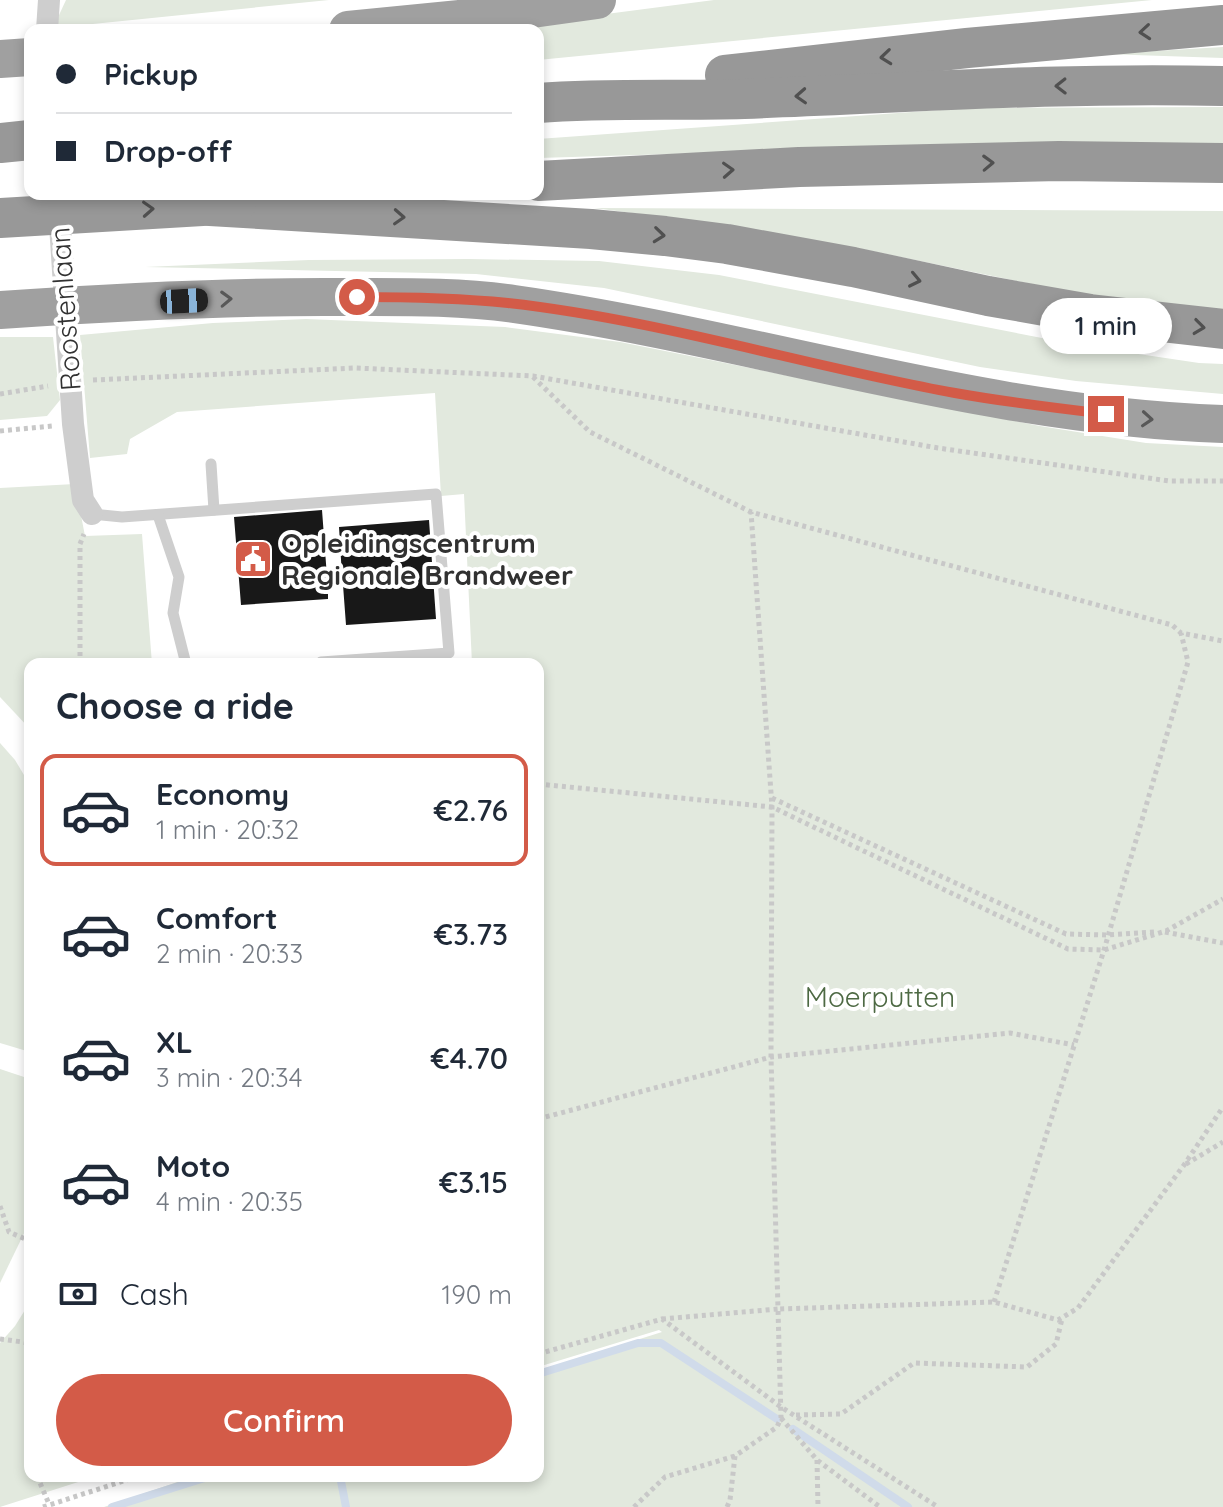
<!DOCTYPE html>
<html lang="en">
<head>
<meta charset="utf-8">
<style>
  body { margin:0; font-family:Quicksand,sans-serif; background:#f6f6f7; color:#1f2937; height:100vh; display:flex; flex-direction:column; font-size:30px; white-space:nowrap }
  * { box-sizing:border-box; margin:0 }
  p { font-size:26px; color:#747a83 }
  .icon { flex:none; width:44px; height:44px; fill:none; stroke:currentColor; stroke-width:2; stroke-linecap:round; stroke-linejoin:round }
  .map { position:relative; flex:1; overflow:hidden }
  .details { position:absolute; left:24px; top:658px; width:520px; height:824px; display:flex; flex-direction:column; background:#fff; border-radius:16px; box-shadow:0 4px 12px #0003 }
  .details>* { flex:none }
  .top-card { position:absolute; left:24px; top:24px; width:520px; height:176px; border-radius:16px; box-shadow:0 4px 12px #0003; display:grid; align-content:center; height:176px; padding:0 32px; background:#fff }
  .end { position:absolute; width:36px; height:36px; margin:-18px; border:10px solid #d35b48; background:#fff; box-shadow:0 0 0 4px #fff }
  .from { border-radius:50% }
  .bubble { position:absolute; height:56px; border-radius:28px; background:#fff; box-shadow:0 4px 12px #0003; font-size:26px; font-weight:600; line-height:56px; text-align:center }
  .car { position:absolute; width:24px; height:48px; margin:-24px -12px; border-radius:10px; box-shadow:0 0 6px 2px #0007; background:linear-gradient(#222 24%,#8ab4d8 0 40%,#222 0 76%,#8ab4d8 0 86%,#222 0) }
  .top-card b { display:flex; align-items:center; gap:28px; height:76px; font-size:30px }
  .top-card b+b { border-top:2px solid #e0e1e3 }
  .top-card i { width:20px; height:20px; background:#1f2937 }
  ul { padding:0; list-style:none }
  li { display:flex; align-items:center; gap:24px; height:112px; margin:0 16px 12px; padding:0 16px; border:4px solid transparent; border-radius:16px }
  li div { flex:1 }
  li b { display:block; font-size:30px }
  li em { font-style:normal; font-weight:600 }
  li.selected { border-color:#d35b48 }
  li>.icon { width:72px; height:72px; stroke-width:1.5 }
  h2 { padding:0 32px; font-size:36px; line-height:96px }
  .pay { display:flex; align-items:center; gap:20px; height:88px; padding:0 32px; font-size:30px }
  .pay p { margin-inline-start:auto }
  .primary-button { display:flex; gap:16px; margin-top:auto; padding:16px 32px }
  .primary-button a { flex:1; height:92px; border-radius:48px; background:#d35b48; color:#fff; font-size:32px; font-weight:600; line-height:92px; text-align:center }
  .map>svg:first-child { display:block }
</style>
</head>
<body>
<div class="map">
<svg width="1223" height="1507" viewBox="0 0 1223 1507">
  <rect width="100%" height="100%" fill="#fff"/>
  <g fill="#e2e9de">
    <path d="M66,0H329L53,28Z"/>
    <path d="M714,0H1152L538,60V30H484Z"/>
    <path d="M1223,47V58L1105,54Z"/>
    <path d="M1223,107V146L966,145L538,158V139L968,108Z"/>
    <path d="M594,208L1223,211V313L1094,297L857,248L739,227Z"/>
    <path d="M469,259L599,261L719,275L1078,345L1199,363L1223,364V394L1076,381L980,367L604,288L476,274L145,267L309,260Z"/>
    <path d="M306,319L505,327L620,342L1040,426L1146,443L1223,447V1507H104L195,1476H538V1371L662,1332L659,1330L538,1367V664H472L464,494L441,496L435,393L177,412L130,439L127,454L90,458L80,335L213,323Z"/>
    <path d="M0,337H53L60,400L47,416L0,420Z"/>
    <path d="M75,484L85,536L142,534L152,664H30V729L0,697V488Z"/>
    <path d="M0,743L15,760L30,785V1052L0,1043Z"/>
    <path d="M0,1069L30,1079V1221L0,1283Z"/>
    <path d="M30,1302V1476H97L0,1507V1343L15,1326Z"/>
  </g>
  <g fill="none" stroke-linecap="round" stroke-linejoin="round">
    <g stroke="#d0dbea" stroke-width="8">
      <path d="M538,1374L638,1343H661L777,1419"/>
      <path d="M793,1429L908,1507"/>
      <path d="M340,1476L346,1507"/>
      <path d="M112,1507L211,1476"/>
    </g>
  </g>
  <path fill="#181818" d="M322,510L327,577L342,576L339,527L429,520L436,619L346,625L343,585H328V599L241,605L234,517Z"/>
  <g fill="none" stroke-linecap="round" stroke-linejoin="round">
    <g stroke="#c8c8c8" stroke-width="5" stroke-dasharray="4 4" stroke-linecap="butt">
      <path d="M533,377L590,432L751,512L1172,625L1181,633L1223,641"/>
      <path d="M93,380L355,368L533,376L938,448L1169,481H1223"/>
      <path d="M0,394L48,386"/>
      <path d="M0,431L52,426"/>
      <path d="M80,664V544L84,534"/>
      <path d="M538,784L772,807L1068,949L1104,950L1166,931L1223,899"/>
      <path d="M772,798L1066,934L1108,935L1155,932"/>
      <path d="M1165,932L1223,943"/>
      <path d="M538,1119L771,1057L1010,1033L1074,1045"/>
      <path d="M1186,1164L1223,1142"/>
      <path d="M0,1206L9,1232L30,1241"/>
      <path d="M994,1302L1104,950L1188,662L1181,633"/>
      <path d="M662,1319L778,1309L771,1057L772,807L751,512"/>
      <path d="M0,1339L30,1343"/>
      <path d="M538,1354L662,1319L781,1407L938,1507"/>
      <path d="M796,1415L841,1414L914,1363L1027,1367L1056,1344L1062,1319"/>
      <path d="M781,1418L817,1460L880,1507"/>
      <path d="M30,1442V1460"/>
      <path d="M817,1460L818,1507"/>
      <path d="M37,1476L49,1504"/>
      <path d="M43,1507L139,1476"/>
      <path d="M634,1507L665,1477L735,1456"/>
      <path d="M727,1507L730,1500L735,1456L777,1427L781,1418L778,1309L994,1302L1058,1320L1078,1308L1184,1165L1223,1107"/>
    </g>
    <g stroke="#cecece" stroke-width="11">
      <path d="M211,464L214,510"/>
      <path d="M92,514L122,517L436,494L449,653L321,662V664"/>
      <path d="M158,515L179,577L173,613L186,664"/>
    </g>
    <g stroke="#cecece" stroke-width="22">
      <path d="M47,30L49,0"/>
      <path d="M58,194L73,424L83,500L92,514"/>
    </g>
    <g stroke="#a0a0a0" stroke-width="38">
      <path d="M348,30L460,19L597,0"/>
      <path d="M0,59L30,57"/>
      <path d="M0,310C115,302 232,296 347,297C403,297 459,296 514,304C752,338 982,416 1223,424"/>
    </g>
    <g stroke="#989898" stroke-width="40">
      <path d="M725,75L967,48L1223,25"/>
      <path d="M538,103C607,98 675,101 744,99C904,93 1063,82 1223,86"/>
      <path d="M0,143L30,140"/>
      <path d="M538,181L799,167L1059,161L1223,163"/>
      <path d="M210,206L591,229L665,236L727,244L853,267L988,296L1090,314L1223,329"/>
      <path d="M0,218L236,204"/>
    </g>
  </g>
  <defs><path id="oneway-chevron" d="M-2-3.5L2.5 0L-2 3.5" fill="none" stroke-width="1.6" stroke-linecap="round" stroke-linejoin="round" transform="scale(2)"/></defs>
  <g stroke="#505050">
    <use href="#oneway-chevron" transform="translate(1145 32) rotate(175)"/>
    <use href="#oneway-chevron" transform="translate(886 57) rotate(174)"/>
    <use href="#oneway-chevron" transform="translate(1061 86) rotate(179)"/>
    <use href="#oneway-chevron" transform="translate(801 96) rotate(177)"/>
    <use href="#oneway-chevron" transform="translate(988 163) rotate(-2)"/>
    <use href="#oneway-chevron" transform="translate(728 170) rotate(-3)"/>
    <use href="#oneway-chevron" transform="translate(148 209) rotate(-3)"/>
    <use href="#oneway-chevron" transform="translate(399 217) rotate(3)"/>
    <use href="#oneway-chevron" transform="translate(659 235) rotate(6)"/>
    <use href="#oneway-chevron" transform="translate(915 280) rotate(12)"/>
    <use href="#oneway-chevron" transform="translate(1199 327) rotate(7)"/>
  </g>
  <g stroke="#585858">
    <use href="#oneway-chevron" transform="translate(226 299) rotate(-2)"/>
    <use href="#oneway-chevron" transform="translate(1147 419) rotate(4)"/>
  </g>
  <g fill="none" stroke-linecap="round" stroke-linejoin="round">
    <path stroke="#d35b48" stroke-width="10" d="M357,297C407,297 458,298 508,303C660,320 806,366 955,393C1005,402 1055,408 1106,414"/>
  </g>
  <defs>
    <symbol id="civic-square" viewBox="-11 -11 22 22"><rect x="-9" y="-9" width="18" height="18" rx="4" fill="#d35b48" stroke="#fff"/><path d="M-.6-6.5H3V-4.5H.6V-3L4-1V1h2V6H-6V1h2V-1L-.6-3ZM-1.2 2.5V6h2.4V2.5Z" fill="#fff"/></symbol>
  </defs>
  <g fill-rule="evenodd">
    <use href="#civic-square" x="231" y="537" width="44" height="44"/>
  </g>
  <g text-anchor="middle" stroke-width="8" stroke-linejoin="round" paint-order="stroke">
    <g font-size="28" fill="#313131" stroke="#fff">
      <text transform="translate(65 309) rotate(-94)" y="10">Roostenlaan</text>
    </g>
    <g font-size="28" font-weight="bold" fill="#313131" stroke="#fff" text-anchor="start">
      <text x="281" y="553">Opleidingscentrum<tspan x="281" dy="32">Regionale Brandweer</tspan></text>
    </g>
    <g font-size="28" fill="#4d6943" stroke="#fff">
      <text x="880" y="1007">Moerputten</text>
    </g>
  </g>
</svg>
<i class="end from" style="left:357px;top:297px"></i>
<i class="end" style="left:1106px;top:414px"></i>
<div class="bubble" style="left:1040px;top:298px;width:132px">1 min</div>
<i class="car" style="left:184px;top:301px;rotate:87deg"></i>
<div class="top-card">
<b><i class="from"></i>Pickup</b>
<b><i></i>Drop-off</b>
</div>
<section class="details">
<h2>Choose a ride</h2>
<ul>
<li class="selected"><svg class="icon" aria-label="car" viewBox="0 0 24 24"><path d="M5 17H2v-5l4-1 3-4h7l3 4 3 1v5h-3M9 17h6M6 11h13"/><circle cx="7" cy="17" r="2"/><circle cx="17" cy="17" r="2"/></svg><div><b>Economy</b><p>1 min · 20:32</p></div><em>€2.76</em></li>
<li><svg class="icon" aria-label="car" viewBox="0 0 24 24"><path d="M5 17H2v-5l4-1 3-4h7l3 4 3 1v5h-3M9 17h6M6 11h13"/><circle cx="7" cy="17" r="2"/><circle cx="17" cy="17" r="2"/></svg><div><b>Comfort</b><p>2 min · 20:33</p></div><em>€3.73</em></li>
<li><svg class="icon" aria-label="car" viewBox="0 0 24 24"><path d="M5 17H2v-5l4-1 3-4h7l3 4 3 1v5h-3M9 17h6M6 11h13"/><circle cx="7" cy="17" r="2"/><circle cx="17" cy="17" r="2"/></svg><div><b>XL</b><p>3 min · 20:34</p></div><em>€4.70</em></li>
<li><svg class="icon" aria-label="car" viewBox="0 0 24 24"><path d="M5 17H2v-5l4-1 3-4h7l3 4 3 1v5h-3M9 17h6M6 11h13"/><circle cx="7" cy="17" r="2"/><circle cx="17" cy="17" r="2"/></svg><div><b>Moto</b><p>4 min · 20:35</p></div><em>€3.15</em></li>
</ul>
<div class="pay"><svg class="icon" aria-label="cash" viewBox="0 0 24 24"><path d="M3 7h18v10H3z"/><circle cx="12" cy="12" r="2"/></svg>Cash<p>190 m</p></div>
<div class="primary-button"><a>Confirm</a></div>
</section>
</div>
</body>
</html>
